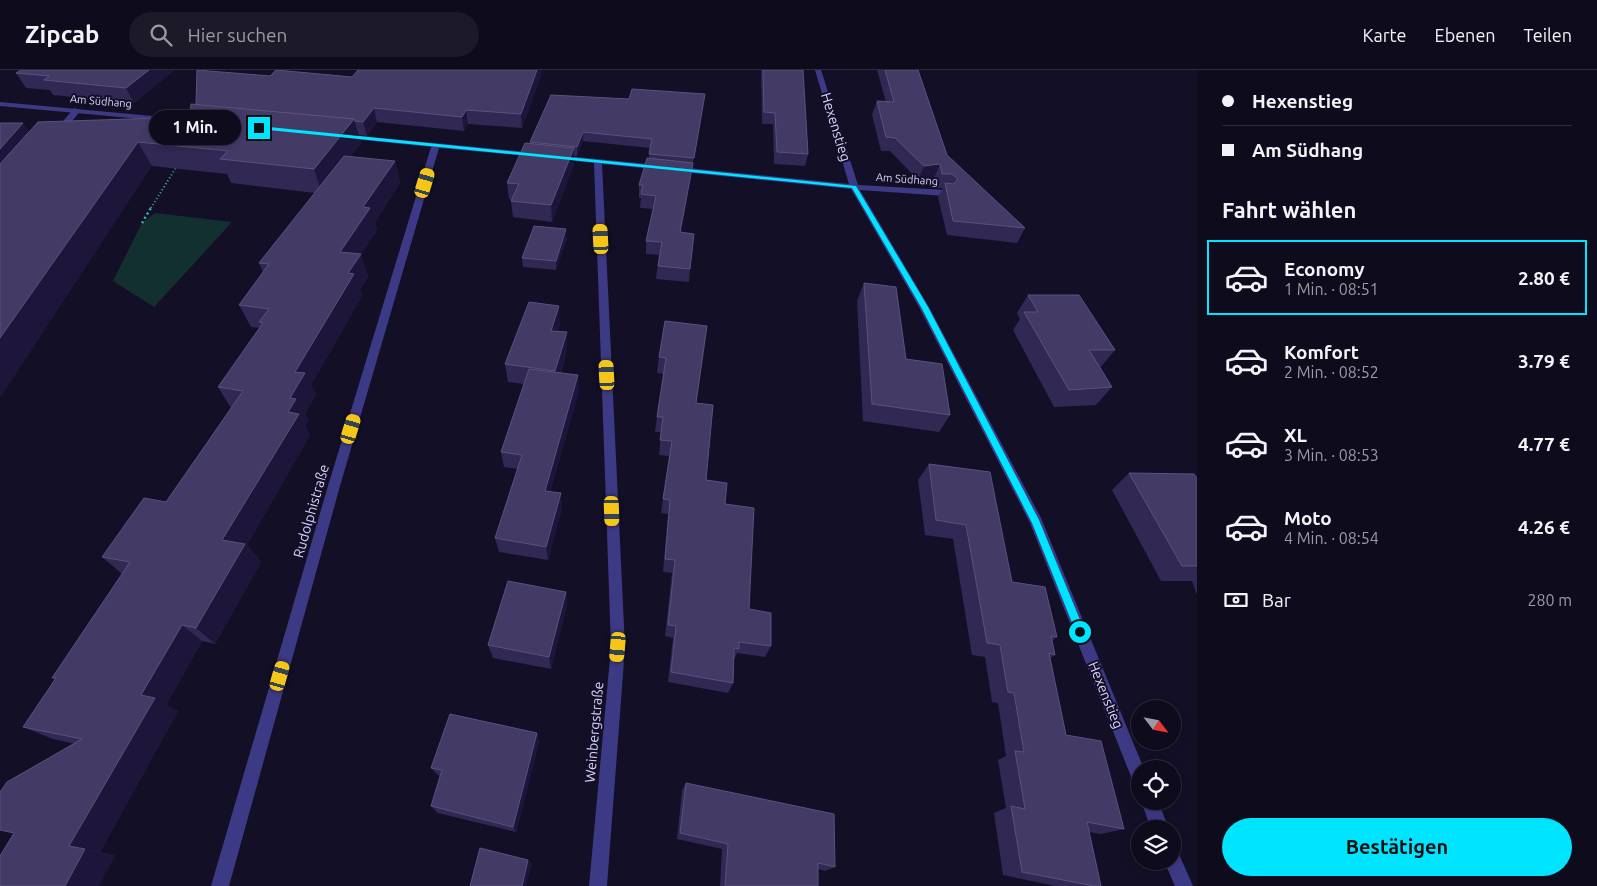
<!DOCTYPE html>
<html lang="de">
<head>
<meta charset="utf-8">
<style>
  body { margin:0; font-family:Ubuntu,sans-serif; background:#1c1929; color:#f1f3f6; height:100vh; display:flex; flex-direction:column; font-size:19px; white-space:nowrap }
  * { box-sizing:border-box; margin:0 }
  p { font-size:16px; color:#9b9ba3 }
  .icon { flex:none; width:28px; height:28px; fill:none; stroke:currentColor; stroke-width:2; stroke-linecap:round; stroke-linejoin:round }
  .map { position:relative; flex:1; overflow:hidden }
  .panel { display:flex; flex-direction:column; background:#0e0b1c; width:400px }
  .panel>* { flex:none }
  .banner { display:grid; align-content:center; height:110px; padding:0 25px; background:#0e0b1c }
  .needle { width:32px; rotate:122deg }
  .buttons { position:absolute; left:1131px; top:630px; display:grid; gap:10px }
  .buttons a { display:grid; place-items:center; width:50px; height:50px; border-radius:50%; background:#0e0b1c; box-shadow:0 2px 8px #0003,0 0 0 1px #2e2b3b; font-size:25px }
  .end { position:absolute; width:22px; height:22px; margin:-11px; border:6px solid #00e5ff; background:#111; box-shadow:0 0 0 2px #111 }
  .from { border-radius:50% }
  .bubble { position:absolute; height:35px; border-radius:18px; background:#0e0b1c; box-shadow:0 2px 8px #0003,0 0 0 1px #2e2b3b; font-size:16px; font-weight:600; line-height:35px; text-align:center }
  .car { position:absolute; width:15px; height:30px; margin:-15px -8px; border-radius:6px; box-shadow:0 0 4px 1px #0007; background:linear-gradient(#f5c518 24%,#345 0 40%,#f5c518 0 76%,#345 0 86%,#f5c518 0) }
  .banner b { display:flex; align-items:center; gap:18px; height:48px; font-size:19px }
  .banner b+b { border-top:1px solid #2e2b3b }
  .banner i { width:12px; height:12px; background:#f1f3f6 }
  ul { padding:0; list-style:none }
  li { display:flex; align-items:center; gap:15px; height:75px; margin:0 10px 8px; padding:0 15px; border:2px solid transparent; border-radius:0px }
  li div { flex:1 }
  li b { display:block; font-size:19px }
  li em { font-style:normal; font-weight:600 }
  li.active { border-color:#00e5ff }
  li>.icon { width:45px; height:45px; stroke-width:1.5 }
  h2 { padding:0 25px; font-size:22px; line-height:60px }
  .pay { display:flex; align-items:center; gap:12px; height:55px; padding:0 25px; font-size:19px }
  .pay p { margin-inline-start:auto }
  .primary-button { display:flex; gap:10px; margin-top:auto; padding:10px 25px }
  .primary-button a { flex:1; height:58px; border-radius:30px; background:#00e5ff; color:#111; font-size:20px; font-weight:600; line-height:58px; text-align:center }
  header { display:flex; align-items:center; gap:30px; box-sizing:border-box; height:70px; padding:0 25px; background:#0e0b1c; border-bottom:1px solid #2e2b3b }
  header strong { font-size:24px }
  nav { display:flex; gap:28px; margin-inline-start:auto; font-size:18px }
  .search { width:350px; height:45px; background:#1c1929; display:flex; align-items:center; gap:12px; box-sizing:border-box; padding:0 18px; border-radius:28px; color:#9b9ba3; font-size:19px }
  main { display:flex; flex:1; min-height:0 }
  .map>svg:first-child { display:block }
</style>
</head>
<body>
<header>
<strong>Zipcab</strong>
<div class="search"><svg class="icon" aria-label="search" viewBox="0 0 24 24"><circle cx="10" cy="10" r="6"/><path d="M15 15l6 6"/></svg>Hier suchen</div>
<nav><a>Karte</a><a>Ebenen</a><a>Teilen</a></nav>
</header>
<main>
<div class="map">
<svg width="1197" height="816" viewBox="0 0 1197 816">
  <rect width="100%" height="100%" fill="#130f26"/>
  <path fill="#12302f" d="M155,143L232,152L154,237L113,211L142,153Z"/>
  <g fill="none" stroke-linecap="round" stroke-linejoin="round">
    <path stroke="#2fb8b0" stroke-width="2" stroke-dasharray="1 2.5" stroke-linecap="butt" d="M151,138L177,96"/>
    <path stroke="#2fb8b0" stroke-width="2.5" stroke-dasharray="2 3" stroke-linecap="butt" d="M142,153L152,136"/>
    <path fill="#3d3a85" fill-rule="evenodd" d="M74,38L81,40L61,65H55V61Z"/>
    <g fill="#3d3a85" fill-rule="evenodd">
      <path d="M815,0H821L858,115L946,120L950,123L946,126L860,120L929,237L1041,448L1144,699H1140V716L1134,714L1030,453L919,237L851,119L602,94L625,577L607,816H589L611,577L594,93L557,89L553,87L557,85L849,114Z"/>
      <path d="M0,32L174,48L178,50L174,52L0,36Z"/>
      <path d="M340,64L538,83L542,85L538,87L439,78L340,416L229,816H211L328,416L431,77L343,68H340Z"/>
      <path d="M1141,731H1158L1169,759H1151Z"/>
      <path d="M1172,779L1178,782L1193,816H1175L1164,791H1172Z"/>
    </g>
  </g>
  <g fill="#312854">
    <path d="M21,0H172L173,1L134,33L53,25L50,20L26,18L16,3Z"/>
    <path d="M761,0H803L808,84L805,96L774,94L773,54H762Z"/>
    <path d="M877,0H918L947,85L1025,158L1017,173L947,165L938,127L943,118H936L934,108L918,110L890,81H881L872,45L877,31L886,32Z"/>
    <path d="M541,5L522,58L468,54L464,61L377,52L367,66L359,65L361,73L350,87L395,91L400,113L375,152L377,160L361,185L368,207L360,220L362,226L311,315L316,325L305,344L308,350L305,355L310,365L247,475L261,492L215,574L202,571L166,635L178,641L100,782L115,786L0,816L75,674L53,669L23,657L55,609L52,608L122,504L102,487L166,432L231,338L218,317L260,258L251,257L239,235L263,202L259,193L315,123L231,113L227,104L152,96L30,61L190,47L196,35L270,6L352,7Z"/>
    <path d="M705,24L681,162L690,199L689,212L656,209L659,185L646,184V171L654,139L640,138L641,128H639V115L649,88L650,78L583,71L577,86H574V94L552,152L513,147L511,131L512,130L509,129L507,113L530,74V72L629,29Z"/>
    <path d="M567,168L556,200L523,197L522,188Z"/>
    <path d="M864,213L906,289L950,345L939,362L863,351L857,231Z"/>
    <path d="M1028,225L1115,280L1100,298L1112,317L1096,335L1054,337L1013,260L1020,249L1017,243Z"/>
    <path d="M665,251L696,333L706,410L725,434L749,539L771,576L765,587L737,583L734,590L733,613L728,623L668,612L673,568L665,566L672,503L663,502L668,444L661,443L669,386L659,385L661,362H655L657,347L664,304L657,303L659,287Z"/>
    <path d="M560,253L558,261L567,262V280L561,303L579,321L550,422L562,438L548,490L499,482L495,468L518,399L504,397L501,382L524,314L508,312L505,294Z"/>
    <path d="M929,394L1012,512L1057,567L1052,571L1055,585L1050,588L1066,665L1124,759L1101,764L1089,762L1101,816H1055L1003,805L994,743L1006,738L998,690L1006,686L998,633L992,632L985,587L972,585L953,469L925,465L918,410Z"/>
    <path d="M1129,403L1197,408V525L1192,511H1161L1112,420Z"/>
    <path d="M566,522L567,535L551,599L493,588L488,575Z"/>
    <path d="M537,663L539,672L516,762L438,743L431,736L440,706L438,705L431,698Z"/>
    <path d="M686,713L835,797L825,801L818,799V816H720L722,779L677,769L682,720Z"/>
  </g>
  <g fill="#1d163a">
    <path d="M149,0H172L173,1L134,33L126,18Z"/>
    <path d="M537,0H541V5L522,58L521,44Z"/>
    <path d="M374,38L377,52L367,66L363,52Z"/>
    <path d="M466,40L468,54L464,61L462,47Z"/>
    <path d="M354,49L361,73L322,124L314,99Z"/>
    <path d="M23,53L40,76L0,124V79Z"/>
    <path d="M583,62V71L577,86V77Z"/>
    <path d="M138,72L152,96L0,328V268Z"/>
    <path d="M574,78V94L552,152L551,135Z"/>
    <path d="M395,91L400,113L375,152L377,160L361,185L368,207L360,220L362,226L311,315L316,325L305,344L308,350L305,355L310,365L247,475L261,492L215,574L196,558L222,470L288,342L295,302L340,182L363,137Z"/>
    <path d="M693,93L691,105L679,176L680,162Z"/>
    <path d="M940,94L934,108L918,110L924,96Z"/>
    <path d="M566,159L567,168L556,200V191Z"/>
    <path d="M559,236L560,253L553,278L551,261Z"/>
    <path d="M567,262V280L556,318L555,301Z"/>
    <path d="M578,305L579,321L547,435L545,421Z"/>
    <path d="M561,423L562,438L548,490L546,477Z"/>
    <path d="M566,522L567,535L551,599L549,587Z"/>
    <path d="M182,555L202,571L166,635L178,641L100,782L69,776L141,625Z"/>
    <path d="M537,663L539,672L516,762L513,757Z"/>
    <path d="M85,779L115,786L99,816H65Z"/>
    <path d="M528,790L532,794L526,816H522Z"/>
  </g>
  <g fill="#433a66" stroke="#5a527e">
    <path d="M21,0H149L126,18L44,10L49,6L16,3Z"/>
    <path d="M197,0L270,6L276,0L352,7L358,0H537L521,44L466,40L462,47L374,38L363,52L355,51L354,49L196,35Z"/>
    <path d="M763,0H803L808,84L777,82L775,43L764,42Z"/>
    <path d="M885,0H918L947,85L1025,158L953,151L945,113L954,114L958,109L952,104H942L940,94L924,96L895,68L886,67L877,31L894,32Z"/>
    <path d="M632,19L705,24L694,88L649,84L652,69L583,62L577,77L530,72L551,25L629,29Z"/>
    <path d="M191,34L354,49L314,99L220,89L228,81L138,72L0,268V94L38,52L190,47Z"/>
    <path d="M0,53H23L0,79Z"/>
    <path d="M525,73L574,78L551,135L511,131L519,114L507,113Z"/>
    <path d="M344,86L395,91L363,137L370,138L340,182L361,184L348,203L354,204L295,302L305,303L290,328L296,329L288,342L299,344L222,470L245,474L196,558L182,555L141,625L155,628L69,776L85,779L65,816H0V786L14,763L0,760V722L7,712L82,669L23,657L56,608H52L130,492L102,487L144,428L166,432L243,321L218,317L263,253L259,252L269,239L239,235L269,194L259,193Z"/>
    <path d="M647,88L693,93L680,162L694,164L690,199L658,196L662,172L646,171L656,126L641,124L643,115H639Z"/>
    <path d="M534,156L566,159L556,191L522,188Z"/>
    <path d="M864,213L896,217L906,289L942,294L950,345L872,334Z"/>
    <path d="M1028,225H1079L1115,280H1089L1112,317L1069,320L1024,242H1038Z"/>
    <path d="M529,232L559,236L551,261L567,262L555,301L505,294Z"/>
    <path d="M665,251L707,256L696,333L713,335L706,410L727,413L725,434L754,438L749,539L771,543V576L739,572V579L734,578L733,613L671,602L676,556L668,555L675,490L665,489L670,430L663,429L672,371L660,370L663,347H657L666,288L659,287Z"/>
    <path d="M529,299L578,305L545,421L561,423L546,477L495,468L522,385L501,382Z"/>
    <path d="M929,394L990,402L1012,512L1045,517L1057,567L1051,566L1055,585L1049,583L1066,665L1101,671L1124,759L1087,752L1101,816H1094L1022,802L1011,736L1025,739L1015,681L1024,682L1014,623L1008,622L1000,575L987,573L966,455L936,450Z"/>
    <path d="M1129,403L1194,404L1197,408V496H1182Z"/>
    <path d="M508,511L566,522L549,587L488,575Z"/>
    <path d="M450,644L537,663L513,757L431,736L442,700L431,698Z"/>
    <path d="M686,713L834,744L835,797L818,793V816H725L728,774L680,763Z"/>
    <path d="M480,778L528,790L522,816H470Z"/>
  </g>
  <path fill="#00e5ff" d="M259,56L856,116L928,237L1039,450L1085,562L1084,565H1077L1032,453L921,237L852,118L258,59Z"/>
  <g text-anchor="middle" stroke-width="4" stroke-linejoin="round" paint-order="stroke">
    <g font-size="11" fill="#d9d4ff" stroke="#130f26">
      <text transform="translate(101 31) rotate(5)" y="4">Am Südhang</text>
      <text transform="translate(907 109) rotate(4)" y="4">Am Südhang</text>
    </g>
    <g font-size="14" fill="#d9d4ff" stroke="#130f26">
      <text transform="translate(836 57) rotate(73)" y="5">Hexenstieg</text>
      <text transform="translate(311 441) rotate(-74)" y="5">Rudolphistraße</text>
      <text transform="translate(1106 625) rotate(68)" y="5">Hexenstieg</text>
      <text transform="translate(594 662) rotate(-85)" y="5">Weinbergstraße</text>
    </g>
  </g>
</svg>
<div class="buttons">
<a><svg class="needle" viewBox="-14 -14 28 28"><path d="M0-13l5 13h-10z" fill="#e53935"/><path d="M0 13l5-13h-10z" fill="#9b9ba3"/></svg></a>
<a><svg class="icon" aria-label="locate" viewBox="0 0 24 24"><circle cx="12" cy="12" r="6"/><path d="M12 2v4M12 18v4M2 12h4M18 12h4"/></svg></a>
<a><svg class="icon" aria-label="layers" viewBox="0 0 24 24"><path d="M12 4l9 5-9 5-9-5zM3 14l9 5 9-5"/></svg></a>
</div>
<i class="end from" style="left:1080px;top:562px"></i>
<i class="end" style="left:259px;top:58px"></i>
<div class="bubble" style="left:149px;top:40px;width:92px">1 Min.</div>
<i class="car" style="left:425px;top:113px;rotate:17deg"></i>
<i class="car" style="left:601px;top:169px;rotate:357deg"></i>
<i class="car" style="left:607px;top:305px;rotate:357deg"></i>
<i class="car" style="left:351px;top:359px;rotate:17deg"></i>
<i class="car" style="left:612px;top:441px;rotate:178deg"></i>
<i class="car" style="left:618px;top:577px;rotate:185deg"></i>
<i class="car" style="left:280px;top:606px;rotate:16deg"></i>
</div>
<section class="panel">
<div class="banner">
<b><i class="from"></i>Hexenstieg</b>
<b><i></i>Am Südhang</b>
</div>
<h2>Fahrt wählen</h2>
<ul>
<li class="active"><svg class="icon" aria-label="car" viewBox="0 0 24 24"><path d="M5 17H2v-5l4-1 3-4h7l3 4 3 1v5h-3M9 17h6M6 11h13"/><circle cx="7" cy="17" r="2"/><circle cx="17" cy="17" r="2"/></svg><div><b>Economy</b><p>1 Min. · 08:51</p></div><em>2.80 €</em></li>
<li><svg class="icon" aria-label="car" viewBox="0 0 24 24"><path d="M5 17H2v-5l4-1 3-4h7l3 4 3 1v5h-3M9 17h6M6 11h13"/><circle cx="7" cy="17" r="2"/><circle cx="17" cy="17" r="2"/></svg><div><b>Komfort</b><p>2 Min. · 08:52</p></div><em>3.79 €</em></li>
<li><svg class="icon" aria-label="car" viewBox="0 0 24 24"><path d="M5 17H2v-5l4-1 3-4h7l3 4 3 1v5h-3M9 17h6M6 11h13"/><circle cx="7" cy="17" r="2"/><circle cx="17" cy="17" r="2"/></svg><div><b>XL</b><p>3 Min. · 08:53</p></div><em>4.77 €</em></li>
<li><svg class="icon" aria-label="car" viewBox="0 0 24 24"><path d="M5 17H2v-5l4-1 3-4h7l3 4 3 1v5h-3M9 17h6M6 11h13"/><circle cx="7" cy="17" r="2"/><circle cx="17" cy="17" r="2"/></svg><div><b>Moto</b><p>4 Min. · 08:54</p></div><em>4.26 €</em></li>
</ul>
<div class="pay"><svg class="icon" aria-label="cash" viewBox="0 0 24 24"><path d="M3 7h18v10H3z"/><circle cx="12" cy="12" r="2"/></svg>Bar<p>280 m</p></div>
<div class="primary-button"><a>Bestätigen</a></div>
</section>
</main>
</body>
</html>
